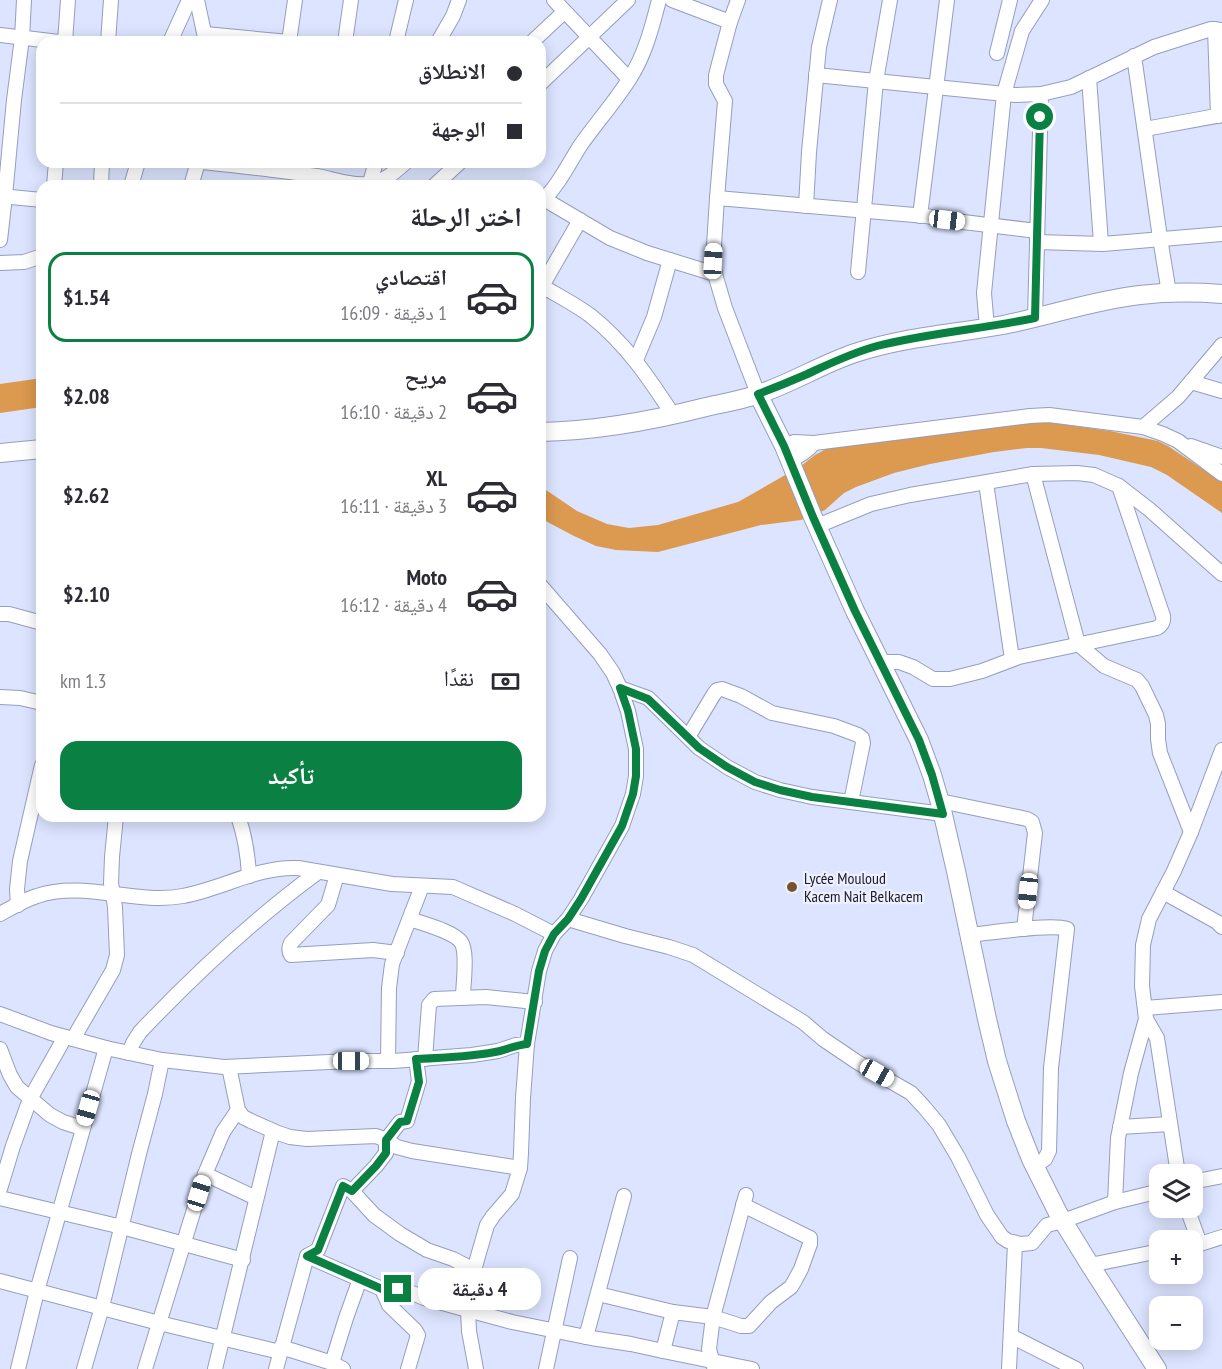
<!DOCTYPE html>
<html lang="ar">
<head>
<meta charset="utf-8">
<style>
  body { margin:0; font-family:"PT Sans Narrow","Noto Naskh Arabic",sans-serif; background:#f7f7f7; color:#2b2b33; direction:rtl; height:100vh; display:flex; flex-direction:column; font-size:22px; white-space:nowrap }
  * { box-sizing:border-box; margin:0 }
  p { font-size:20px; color:#7c7c81 }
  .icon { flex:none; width:33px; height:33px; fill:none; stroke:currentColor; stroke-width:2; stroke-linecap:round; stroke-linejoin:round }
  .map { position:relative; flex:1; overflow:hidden; direction:ltr }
  .drawer { position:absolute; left:36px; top:180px; width:510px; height:642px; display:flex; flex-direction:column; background:#fff; border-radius:18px; box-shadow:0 3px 15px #0003; direction:rtl }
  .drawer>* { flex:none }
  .hud { position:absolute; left:36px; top:36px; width:510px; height:132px; border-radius:18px; box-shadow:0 3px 15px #0003; direction:rtl; display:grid; align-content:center; height:132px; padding:0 24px; background:#fff }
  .controls { position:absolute; left:1149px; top:1164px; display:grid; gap:12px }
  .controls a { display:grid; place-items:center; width:54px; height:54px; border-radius:12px; background:#fff; box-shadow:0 3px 15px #0003; font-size:30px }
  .end { position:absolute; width:27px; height:27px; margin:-14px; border:8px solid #0b8043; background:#fff; box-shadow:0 0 0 3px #fff }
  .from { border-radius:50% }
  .bubble { position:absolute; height:42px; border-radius:18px; background:#fff; box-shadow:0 3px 15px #0003; font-size:20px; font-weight:800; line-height:42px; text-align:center; direction:rtl }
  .car { position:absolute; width:18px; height:36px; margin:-18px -9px; border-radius:8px; box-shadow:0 0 4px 2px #0007; background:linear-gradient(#fff 24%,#345 0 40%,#fff 0 76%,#345 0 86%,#fff 0) }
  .hud b { display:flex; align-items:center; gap:21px; height:57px; font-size:22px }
  .hud b+b { border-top:2px solid #e1e1e2 }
  .hud i { width:15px; height:15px; background:#2b2b33 }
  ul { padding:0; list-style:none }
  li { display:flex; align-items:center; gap:18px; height:90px; margin:0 12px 9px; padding:0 12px; border:3px solid transparent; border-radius:18px }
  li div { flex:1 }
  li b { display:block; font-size:22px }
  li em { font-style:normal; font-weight:800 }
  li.current { border-color:#0b8043 }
  li>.icon { width:54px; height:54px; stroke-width:1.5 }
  h2 { padding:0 24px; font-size:27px; line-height:72px }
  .pay { display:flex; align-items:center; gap:15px; height:66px; padding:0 24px; font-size:22px }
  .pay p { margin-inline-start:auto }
  .action { display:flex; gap:12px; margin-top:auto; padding:12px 24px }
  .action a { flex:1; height:69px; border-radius:18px; background:#0b8043; color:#fff; font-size:24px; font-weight:800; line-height:69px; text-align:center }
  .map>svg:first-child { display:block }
</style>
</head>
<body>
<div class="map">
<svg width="1222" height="1369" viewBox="0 0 1222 1369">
  <rect width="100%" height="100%" fill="#dce4ff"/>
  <g fill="#dc9950">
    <path d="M42,378V407L0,413V384Z"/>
    <path d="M1039,421L1110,431L1158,441L1168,446L1222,482V513L1167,475L1151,467L1099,455L1041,448H1027L994,452L930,464L894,473L856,487L844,493L825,510L801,520L761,525L658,552L616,550L596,546L574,536L540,518V486L577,511L607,524L629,528L658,525L738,502L801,466L815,455L833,445Z"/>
  </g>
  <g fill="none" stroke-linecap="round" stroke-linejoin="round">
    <defs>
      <g id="street">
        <path d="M197,0L206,42"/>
        <path d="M554,0L629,79"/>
        <path d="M672,0L730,22L716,75V84L725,101L717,198L713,261L715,274L725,308L758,394"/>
        <path d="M730,22L738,0"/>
        <path d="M1215,29L1218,116"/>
        <path d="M205,34L289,42"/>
        <path d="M0,35L59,42"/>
        <path d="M65,42L68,0"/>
        <path d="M108,42L111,0"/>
        <path d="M170,42L189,0"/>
        <path d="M289,42L295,0"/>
        <path d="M345,42L351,0"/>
        <path d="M396,42L406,0"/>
        <path d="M438,42L453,16L459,0"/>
        <path d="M532,42L564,12"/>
        <path d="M997,53L1010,0"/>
        <path d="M1134,56L1160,238L1169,293"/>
        <path d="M816,75L995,93L1015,95L1041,94L1071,87L1154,47L1211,29L1222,30"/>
        <path d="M1089,78L1101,243"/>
        <path d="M540,84L628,0"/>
        <path d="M1145,129L1222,115"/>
        <path d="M202,162C240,166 279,170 317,176C333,179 350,186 367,184C383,183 395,172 406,162"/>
        <path d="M54,186L56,162"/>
        <path d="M101,186L102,162"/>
        <path d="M131,186L138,162"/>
        <path d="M191,186L198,162"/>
        <path d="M369,186L376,162"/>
        <path d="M434,186L460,162"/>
        <path d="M0,196L42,200"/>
        <path d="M717,198L926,216L947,220L1037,231"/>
        <path d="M544,199L610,238L647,253L715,274"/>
        <path d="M540,203C557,188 568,165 580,146C596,123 615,102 630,78C645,55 652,27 659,0"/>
        <path d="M806,206L809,152L819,47L830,0"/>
        <path d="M920,216L947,0"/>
        <path d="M0,240L5,196L14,100L22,38L24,0"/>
        <path d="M1037,242L1103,244L1222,234"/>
        <path d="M0,263L24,262L42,256"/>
        <path d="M858,272L876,81L890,0"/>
        <path d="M540,285C557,295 575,304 591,316C626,344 649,378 673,415"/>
        <path d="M542,286L580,220"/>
        <path d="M1035,318L1041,94"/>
        <path d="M987,328L984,293L1004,94L1022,31L1042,0"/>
        <path d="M636,360L654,317L670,260"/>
        <path d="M1191,382L1222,391"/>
        <path d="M1143,427L1178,397L1222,345"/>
        <path d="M784,446L794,442L814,443L1030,416L1049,415L1143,427L1163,434L1178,441L1222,474"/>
        <path d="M1191,446L1222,457"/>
        <path d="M790,460C800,456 807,452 814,443"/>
        <path d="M1033,474L1078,644L1104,666L1137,680L1142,686L1156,715L1158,724V739L1160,753L1191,832"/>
        <path d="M986,483L1012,659"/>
        <path d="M817,526L871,504L910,495L1033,474L1077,473L1094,475L1119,486L1150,510L1222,574"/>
        <path d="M0,614H9L42,623"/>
        <path d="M880,662H899L913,667L933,679H950L982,671L1019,657L1157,628C1162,625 1164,622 1163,616L1119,486"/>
        <path d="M620,688L648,698L699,748L727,767L755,782L780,790L812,797L943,814"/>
        <path d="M0,697L20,698L42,703"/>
        <path d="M688,737L714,694L717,690L722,689L741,696L772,713L834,726L858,735L862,738L863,743L851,802"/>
        <path d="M940,801L1027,819L1032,822L1035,833L1024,929"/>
        <path d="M238,816C245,836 248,855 249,876"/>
        <path d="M337,875L328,905L291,943C289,947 288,950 291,955L373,950L397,953"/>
        <path d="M1163,892L1217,922L1222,927"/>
        <path d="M18,905L17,889L20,861L42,765"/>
        <path d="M0,914C11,908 24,900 37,896C84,880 135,905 183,896C222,889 258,866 298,868L392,884L453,887L515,914L554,934"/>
        <path d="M410,919C423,924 453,931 461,942C468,952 463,985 463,997"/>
        <path d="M568,919L625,936L669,947L693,955L803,1022L823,1039L857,1062L911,1093L924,1107L939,1125L958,1157L987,1215L1002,1237L1008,1241L1021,1244L1032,1243L1047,1225L1063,1221L1115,1202L1118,1138L1131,1073L1146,1019L1142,986L1143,945L1149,919L1174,871L1191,832L1222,750"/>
        <path d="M970,935C990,933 1052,923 1067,929L1051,1068L1049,1151L1045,1159L1035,1166"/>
        <path d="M1145,1008L1222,1002"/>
        <path d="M0,1014L51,1033L106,1048L162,1060L224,1067L351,1061H393L472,1055L498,1051L516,1045L527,1044L539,971L545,951L554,934L568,919L581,899L622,826L633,794L636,776V749L628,711L620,688L613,673L600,654L540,585"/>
        <path d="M1146,1019L1157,1038L1178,1174"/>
        <path d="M73,1039L113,970L117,955L115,907L111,883L112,857L116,816"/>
        <path d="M0,1049L10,1075L17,1087L50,1115L63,1122L82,1128"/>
        <path d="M129,1053L133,1043L140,1032C195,974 254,919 318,872"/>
        <path d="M425,1059L429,1005L434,999L486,997L535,1002"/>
        <path d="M388,1061L389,988L392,964L422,886"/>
        <path d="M229,1067L238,1110L243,1117L251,1121L278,1133L290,1137L307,1139L376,1136L386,1140L397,1147L412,1151L520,1168"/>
        <path d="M1120,1127L1170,1124"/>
        <path d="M205,1174L256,1198"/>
        <path d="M1192,1182L1222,1176"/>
        <path d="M0,1189L13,1146L30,1099L65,1037"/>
        <path d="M352,1191L374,1215L400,1234L427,1250L453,1259L474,1270"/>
        <path d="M0,1198L122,1227L243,1260"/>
        <path d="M1115,1202L1160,1191"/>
        <path d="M743,1205L810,1238V1244L801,1269L794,1282L791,1287L771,1302L749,1326H741L713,1317L673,1312L663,1351L752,1369"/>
        <path d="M1187,1208L1200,1244L1192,1245"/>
        <path d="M1200,1244L1222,1237"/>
        <path d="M307,1256L382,1289L405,1290L424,1298L512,1322L591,1338L631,1344L663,1351"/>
        <path d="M1090,1265L1160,1251"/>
        <path d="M0,1281L159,1323L280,1352"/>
        <path d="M382,1289L389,1305L415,1330L418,1335L408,1369"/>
        <path d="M598,1294L673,1312"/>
        <path d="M1011,1336L1076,1369"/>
        <path d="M586,1337L624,1196"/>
        <path d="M281,1347L332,1363L343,1369"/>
        <path d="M332,1363L346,1318L360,1279"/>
        <path d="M714,1367L709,1349L713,1317L746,1195"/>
        <path d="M18,1369L37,1291L106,1048"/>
        <path d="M84,1369L102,1307L139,1154L155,1094L162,1060"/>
        <path d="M145,1369L205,1174L223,1132L238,1110"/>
        <path d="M215,1369L273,1131"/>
        <path d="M276,1369L307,1256L318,1250L343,1186L352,1191L376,1166L386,1153V1140L400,1122L407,1121L419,1081L416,1059"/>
        <path d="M476,1369L469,1331L468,1310L474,1270L487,1225L493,1216L512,1194L520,1168L521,1153L523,1098L527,1044"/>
        <path d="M546,1369L570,1258"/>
        <path d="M1009,1369L1015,1244"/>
      </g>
      <g id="secondary">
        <path d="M758,394L784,446L813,517L855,611L919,740L932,775L941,806L956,871L987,1019L997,1061L1016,1121L1031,1159L1058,1213L1090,1265L1157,1369"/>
        <path d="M540,432C596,431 651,421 706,407C724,403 742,400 759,394C792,383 822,364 855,353C903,337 953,334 1003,325C1049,316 1094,300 1140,295C1167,292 1195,292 1222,294"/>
        <path d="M0,453L42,449"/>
      </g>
    </defs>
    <use href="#street" stroke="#959ebd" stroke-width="16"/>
    <use href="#secondary" stroke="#959ebd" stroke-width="20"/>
    <use href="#street" stroke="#fff" stroke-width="14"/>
    <use href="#secondary" stroke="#fff" stroke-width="18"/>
  </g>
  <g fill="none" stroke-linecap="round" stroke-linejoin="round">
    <path stroke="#0b8043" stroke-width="8" d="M398,1289H382L307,1256L318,1250L343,1186L352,1191L376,1166L386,1153V1140L400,1122L407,1121L419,1082L416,1059C442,1058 469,1057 495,1052C506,1050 516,1045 527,1044L539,971L545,951L554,934L568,919L581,899L622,826L633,794L636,776V749L628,711L620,688L648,699L699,748L727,767L755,782L780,790L812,797L943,814L932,775L919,740L855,611L813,517L784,446L758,394C774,388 789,382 805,375C829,364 851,353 877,346C929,333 983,329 1035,318L1040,117"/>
  </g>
  <circle fill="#77532d" stroke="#edf1ff" stroke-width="2" cx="792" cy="887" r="6"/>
  <g text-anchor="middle" stroke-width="4.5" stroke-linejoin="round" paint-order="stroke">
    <g font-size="16" fill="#171a26" stroke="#edf1ff" text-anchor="start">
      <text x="804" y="884">Lycée Mouloud<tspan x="804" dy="18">Kacem Nait Belkacem</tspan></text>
    </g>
  </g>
</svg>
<div class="controls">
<a><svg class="icon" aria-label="layers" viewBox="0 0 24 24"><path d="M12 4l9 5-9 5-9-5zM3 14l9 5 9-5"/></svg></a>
<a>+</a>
<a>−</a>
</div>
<i class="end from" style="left:1040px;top:117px"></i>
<i class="end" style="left:398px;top:1289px"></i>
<div class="bubble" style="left:418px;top:1268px;width:123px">4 دقيقة</div>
<i class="car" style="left:947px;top:220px;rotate:97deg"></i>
<i class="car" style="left:713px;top:261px;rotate:3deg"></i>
<i class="car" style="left:1028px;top:891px;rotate:186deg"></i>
<i class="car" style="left:351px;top:1061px;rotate:90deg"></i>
<i class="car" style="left:877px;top:1073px;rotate:119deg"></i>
<i class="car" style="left:88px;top:1108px;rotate:196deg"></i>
<i class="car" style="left:199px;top:1193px;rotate:17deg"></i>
<div class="hud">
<b><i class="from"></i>الانطلاق</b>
<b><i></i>الوجهة</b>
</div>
<section class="drawer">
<h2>اختر الرحلة</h2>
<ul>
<li class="current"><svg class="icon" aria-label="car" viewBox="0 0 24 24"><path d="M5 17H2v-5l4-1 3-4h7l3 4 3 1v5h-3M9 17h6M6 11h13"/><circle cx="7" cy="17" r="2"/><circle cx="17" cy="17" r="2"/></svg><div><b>اقتصادي</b><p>1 دقيقة · 16:09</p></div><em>$1.54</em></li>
<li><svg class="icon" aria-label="car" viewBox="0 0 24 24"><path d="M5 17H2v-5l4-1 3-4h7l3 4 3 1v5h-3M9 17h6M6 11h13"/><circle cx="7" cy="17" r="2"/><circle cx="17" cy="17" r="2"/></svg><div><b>مريح</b><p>2 دقيقة · 16:10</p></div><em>$2.08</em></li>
<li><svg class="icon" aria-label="car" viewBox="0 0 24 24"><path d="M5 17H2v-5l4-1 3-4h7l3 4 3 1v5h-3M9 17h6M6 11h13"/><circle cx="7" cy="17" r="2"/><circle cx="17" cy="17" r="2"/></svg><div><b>XL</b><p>3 دقيقة · 16:11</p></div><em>$2.62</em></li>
<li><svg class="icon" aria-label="car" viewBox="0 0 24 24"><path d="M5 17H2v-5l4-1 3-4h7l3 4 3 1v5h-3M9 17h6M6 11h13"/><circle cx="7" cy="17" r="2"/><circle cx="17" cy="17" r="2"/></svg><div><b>Moto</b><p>4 دقيقة · 16:12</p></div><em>$2.10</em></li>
</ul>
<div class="pay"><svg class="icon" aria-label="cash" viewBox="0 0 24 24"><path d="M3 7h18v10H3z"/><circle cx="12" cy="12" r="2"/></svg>نقدًا<p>1.3 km</p></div>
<div class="action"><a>تأكيد</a></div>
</section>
</div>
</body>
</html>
